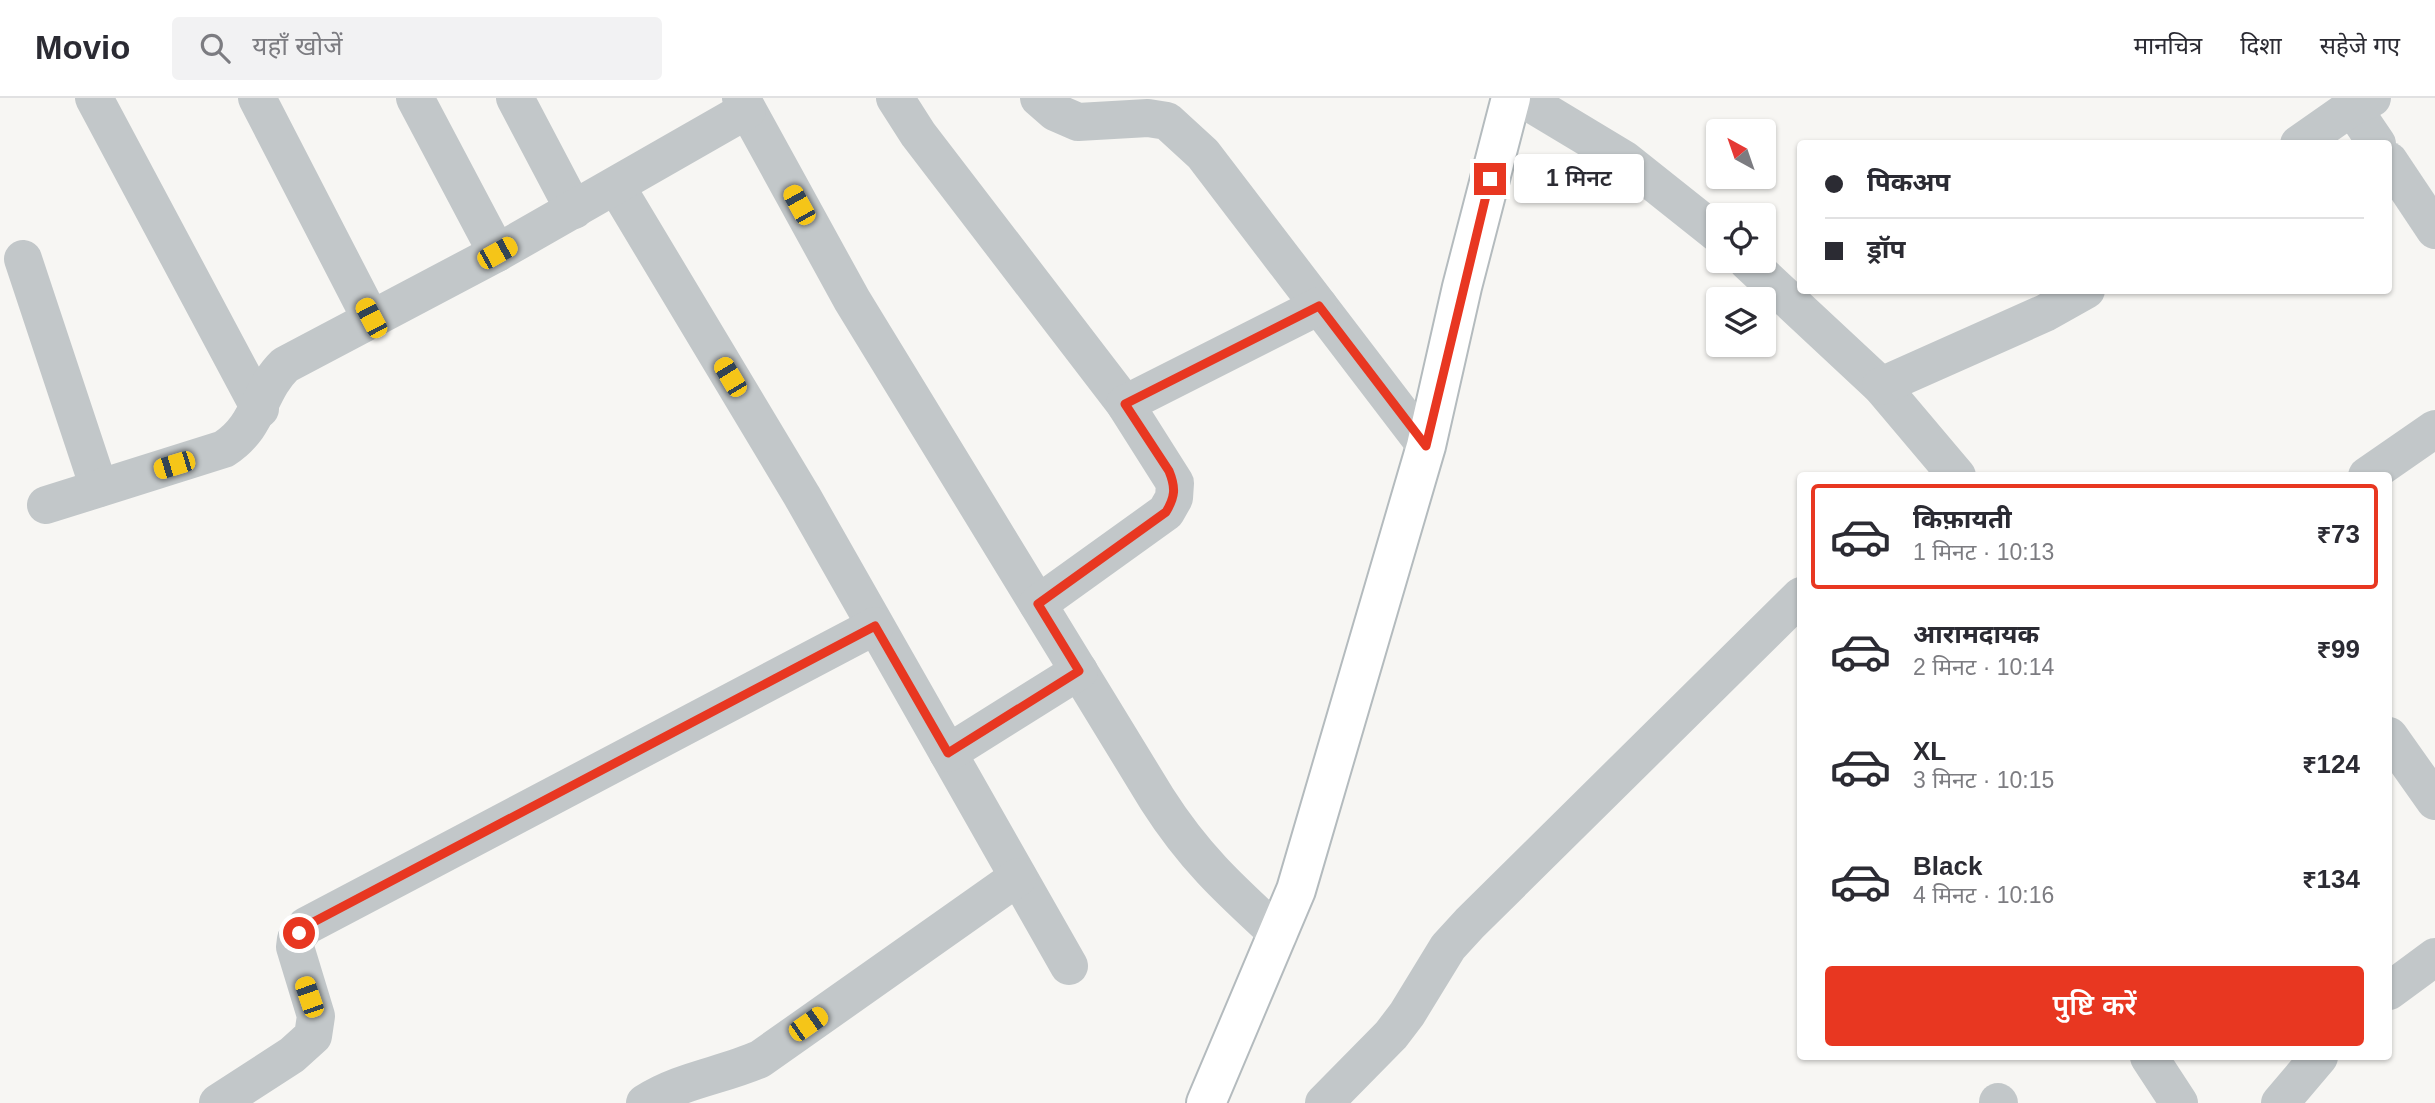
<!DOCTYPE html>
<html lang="hi">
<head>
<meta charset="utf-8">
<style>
  body { margin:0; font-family:Arial,"Noto Sans Devanagari",sans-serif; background:#f2f2f3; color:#2b2b33; height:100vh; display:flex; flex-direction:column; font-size:26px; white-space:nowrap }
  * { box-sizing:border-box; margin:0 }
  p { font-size:23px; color:#7c7c81 }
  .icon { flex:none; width:38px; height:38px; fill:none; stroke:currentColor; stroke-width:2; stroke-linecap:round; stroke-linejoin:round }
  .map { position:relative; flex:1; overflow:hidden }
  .drawer { position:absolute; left:1797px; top:374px; width:595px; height:588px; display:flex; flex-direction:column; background:#fff; border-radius:7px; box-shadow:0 2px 5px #0004 }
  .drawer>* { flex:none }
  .guide { position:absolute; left:1797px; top:42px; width:595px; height:154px; border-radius:7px; box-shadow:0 2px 5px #0004; display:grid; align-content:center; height:154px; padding:0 28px; background:#fff }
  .needle { width:46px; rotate:320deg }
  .fabs { position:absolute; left:1706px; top:21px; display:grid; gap:14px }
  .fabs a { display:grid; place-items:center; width:70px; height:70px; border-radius:7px; background:#fff; box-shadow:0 2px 5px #0004; font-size:35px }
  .end { position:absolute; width:32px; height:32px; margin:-16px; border:9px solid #e83721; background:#fff; box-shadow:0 0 0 4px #fff }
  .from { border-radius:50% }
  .bubble { position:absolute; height:49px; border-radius:7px; background:#fff; box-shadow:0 2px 5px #0004; font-size:23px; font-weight:600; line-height:49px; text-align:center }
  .car { position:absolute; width:21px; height:42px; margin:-21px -10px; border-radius:9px; box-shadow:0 0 5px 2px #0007; background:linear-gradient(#f5c518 24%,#345 0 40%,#f5c518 0 76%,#345 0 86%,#f5c518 0) }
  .guide b { display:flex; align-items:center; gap:24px; height:66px; font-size:26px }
  .guide b+b { border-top:2px solid #e1e1e2 }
  .guide i { width:18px; height:18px; background:#2b2b33 }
  ul { padding:12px 0 0; list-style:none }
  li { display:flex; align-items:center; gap:21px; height:105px; margin:0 14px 10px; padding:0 14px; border:4px solid transparent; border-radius:7px }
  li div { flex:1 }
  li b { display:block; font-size:26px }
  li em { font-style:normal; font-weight:600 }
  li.on { border-color:#e83721 }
  li>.icon { width:63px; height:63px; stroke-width:1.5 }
  .action { display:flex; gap:14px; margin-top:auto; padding:14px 28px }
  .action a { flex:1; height:80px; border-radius:7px; background:#e83721; color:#fff; font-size:28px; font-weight:600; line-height:80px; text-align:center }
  header { display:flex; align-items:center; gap:42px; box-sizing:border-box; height:98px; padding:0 35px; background:#fff; border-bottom:2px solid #e1e1e2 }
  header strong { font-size:33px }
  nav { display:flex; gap:38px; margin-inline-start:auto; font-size:24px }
  .search { width:490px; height:63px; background:#f2f2f3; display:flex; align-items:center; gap:18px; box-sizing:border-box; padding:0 24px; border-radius:7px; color:#7c7c81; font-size:26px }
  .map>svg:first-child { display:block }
</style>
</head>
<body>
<header>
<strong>Movio</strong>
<div class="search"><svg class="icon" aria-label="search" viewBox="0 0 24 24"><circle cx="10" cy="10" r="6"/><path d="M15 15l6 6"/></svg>यहाँ खोजें</div>
<nav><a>मानचित्र</a><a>दिशा</a><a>सहेजे गए</a></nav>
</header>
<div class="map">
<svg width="2435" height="1005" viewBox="0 0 2435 1005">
  <rect width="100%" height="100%" fill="#f7f6f3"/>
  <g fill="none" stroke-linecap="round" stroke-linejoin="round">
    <defs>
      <path id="secondary" d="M1206,1005L1296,792L1426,348L1462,189L1511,0"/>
    </defs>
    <use href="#secondary" stroke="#b4bbbe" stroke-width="42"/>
    <g stroke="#c2c7c9" stroke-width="38">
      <path d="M94,0L260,311"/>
      <path d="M257,0L371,221"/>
      <path d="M415,0L497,155"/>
      <path d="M515,0L574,112"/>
      <path d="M741,0L852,202L1157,701C1194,759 1228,790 1278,836"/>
      <path d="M895,0L918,36L1125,306L1175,385L1174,400L1166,414L1038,506"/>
      <path d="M1039,0L1055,14L1078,24L1148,20L1167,23L1203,56L1426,348"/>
      <path d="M1522,0L1625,62L1718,136"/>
      <path d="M2352,9L2377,46"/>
      <path d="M2299,46L2352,9L2372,0"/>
      <path d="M2389,63L2435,132"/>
      <path d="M616,88L802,398L1069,868"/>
      <path d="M23,161L99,390"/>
      <path d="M1747,163L1881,288L1957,378"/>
      <path d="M1881,288L2045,215L2086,192"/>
      <path d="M1125,306L1319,208"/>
      <path d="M2367,378L2435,331"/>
      <path d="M46,407L224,351C260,328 258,293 285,267L497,155L747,12"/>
      <path d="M2389,638L2435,703"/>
      <path d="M948,655L1079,573"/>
      <path d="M2389,893L2435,859"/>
      <path d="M2149,959L2179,1005"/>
      <path d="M1998,1004L1999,1005"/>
      <path d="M218,1005L292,957L313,938L316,918L295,849L296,841L306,828L875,528"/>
      <path d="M645,1005C681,982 721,978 760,961L1018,779"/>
      <path d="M1324,1005L1391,937L1407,916L1448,849L1470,825L1801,498"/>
      <path d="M2280,1005L2319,959"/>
    </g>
    <use href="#secondary" stroke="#fff" stroke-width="38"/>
  </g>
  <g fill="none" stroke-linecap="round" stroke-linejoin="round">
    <path stroke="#e83721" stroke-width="9" d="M299,835L306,828L875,528L948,655L1079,573L1038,506L1166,414C1175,399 1176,390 1169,373L1125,306L1319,208L1426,348L1490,81"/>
  </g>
</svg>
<div class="fabs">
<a><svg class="needle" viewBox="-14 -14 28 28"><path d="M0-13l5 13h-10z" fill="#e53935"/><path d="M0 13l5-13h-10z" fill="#7c7c81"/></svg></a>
<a><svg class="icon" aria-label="locate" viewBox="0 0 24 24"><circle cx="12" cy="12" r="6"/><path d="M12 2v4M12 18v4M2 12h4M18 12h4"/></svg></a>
<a><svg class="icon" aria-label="layers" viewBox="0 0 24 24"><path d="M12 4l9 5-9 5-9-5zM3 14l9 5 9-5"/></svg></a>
</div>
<i class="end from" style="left:299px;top:835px"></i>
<i class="end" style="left:1490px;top:81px"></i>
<div class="bubble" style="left:1514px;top:56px;width:130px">1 मिनट</div>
<i class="car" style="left:799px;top:107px;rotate:331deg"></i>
<i class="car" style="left:497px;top:155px;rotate:61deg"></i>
<i class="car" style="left:371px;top:220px;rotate:332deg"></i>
<i class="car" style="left:730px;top:279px;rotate:329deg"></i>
<i class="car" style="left:174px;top:367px;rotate:253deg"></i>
<i class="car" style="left:309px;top:899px;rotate:341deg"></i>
<i class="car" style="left:808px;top:926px;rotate:55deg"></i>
<div class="guide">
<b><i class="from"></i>पिकअप</b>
<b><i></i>ड्रॉप</b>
</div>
<section class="drawer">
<ul>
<li class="on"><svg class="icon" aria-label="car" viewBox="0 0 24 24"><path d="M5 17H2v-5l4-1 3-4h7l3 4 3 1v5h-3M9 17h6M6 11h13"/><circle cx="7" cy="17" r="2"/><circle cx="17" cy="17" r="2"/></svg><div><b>किफ़ायती</b><p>1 मिनट · 10:13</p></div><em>₹73</em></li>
<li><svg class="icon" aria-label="car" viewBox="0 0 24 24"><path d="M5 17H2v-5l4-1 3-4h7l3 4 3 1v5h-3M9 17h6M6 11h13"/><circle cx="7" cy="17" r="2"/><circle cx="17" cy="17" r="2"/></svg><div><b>आरामदायक</b><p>2 मिनट · 10:14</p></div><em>₹99</em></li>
<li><svg class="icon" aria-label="car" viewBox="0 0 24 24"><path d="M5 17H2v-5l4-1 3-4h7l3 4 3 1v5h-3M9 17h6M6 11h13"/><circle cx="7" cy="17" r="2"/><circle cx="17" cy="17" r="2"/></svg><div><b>XL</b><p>3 मिनट · 10:15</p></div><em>₹124</em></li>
<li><svg class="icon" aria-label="car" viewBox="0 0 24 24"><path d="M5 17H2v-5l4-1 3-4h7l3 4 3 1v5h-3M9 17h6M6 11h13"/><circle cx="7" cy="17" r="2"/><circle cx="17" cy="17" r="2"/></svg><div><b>Black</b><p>4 मिनट · 10:16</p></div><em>₹134</em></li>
</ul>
<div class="action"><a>पुष्टि करें</a></div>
</section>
</div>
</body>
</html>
